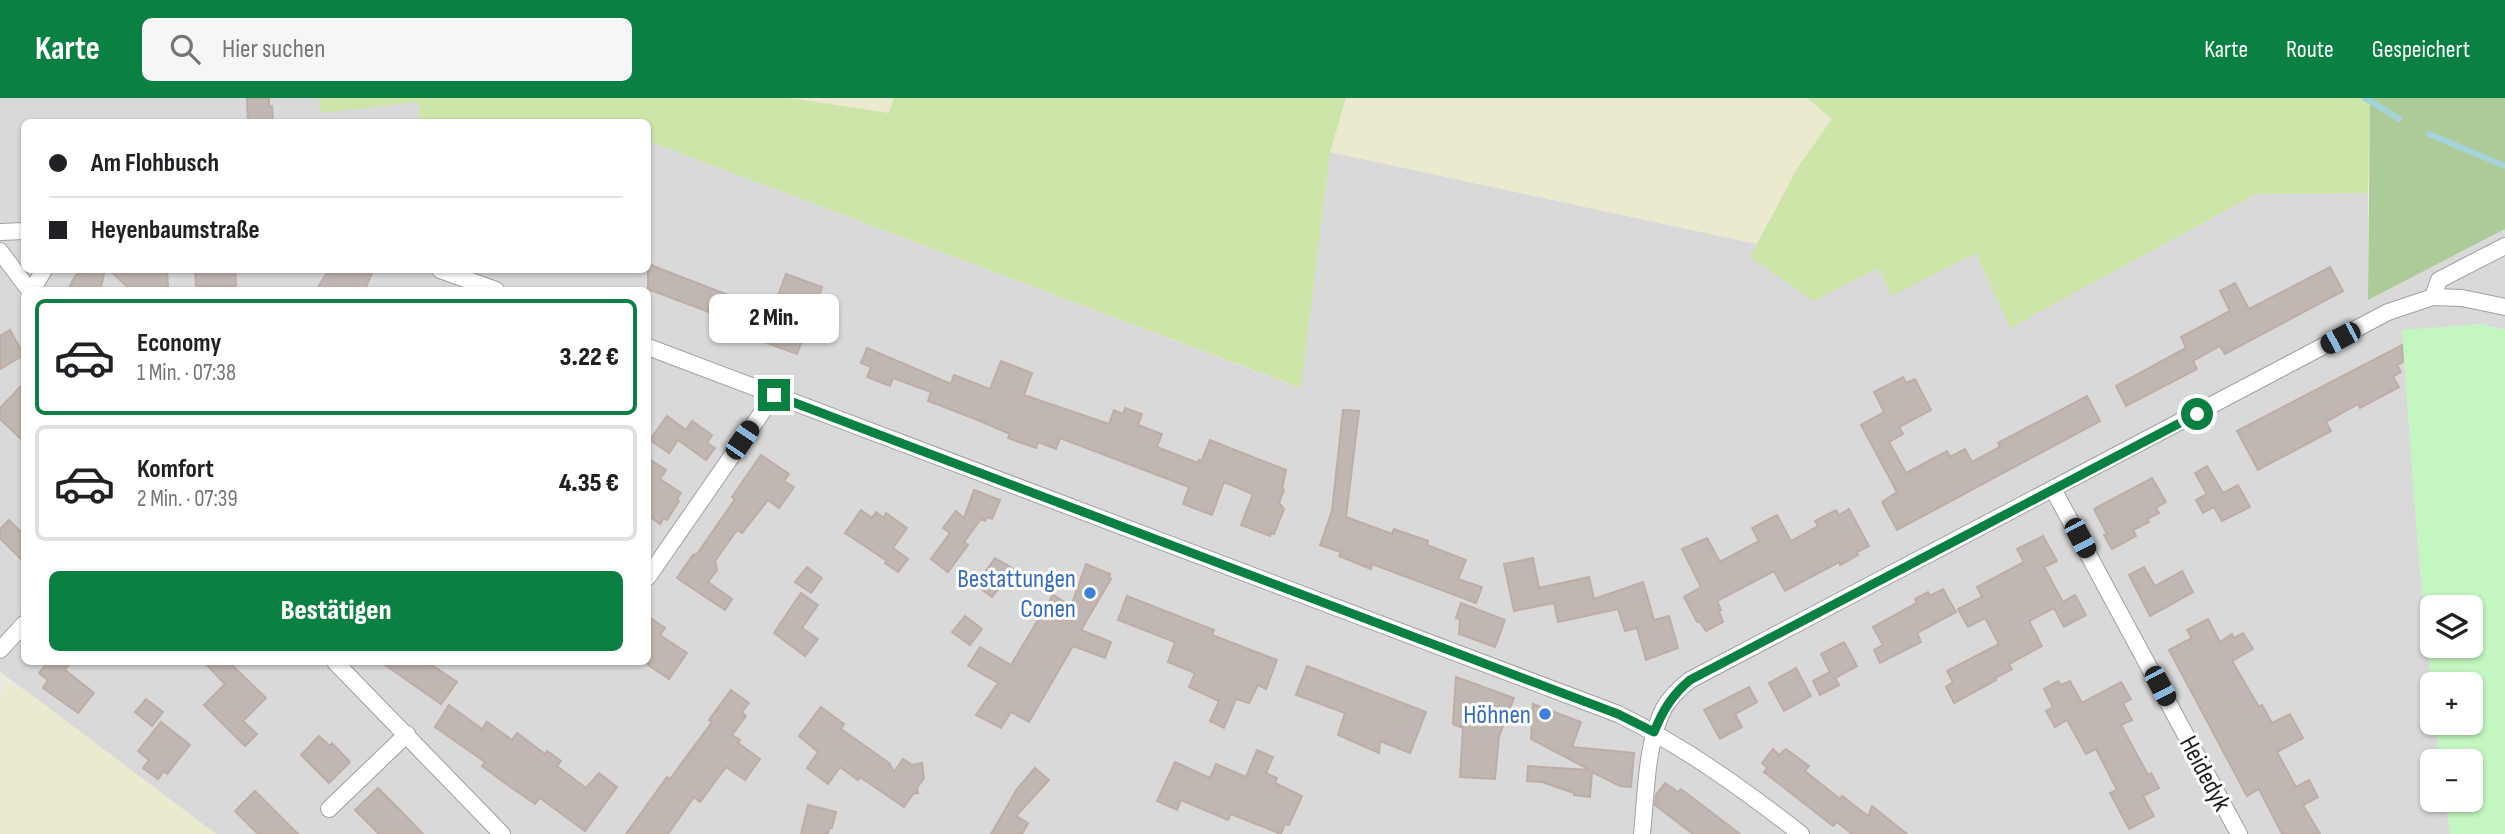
<!DOCTYPE html>
<html lang="de">
<head>
<meta charset="utf-8">
<style>
  body { margin:0; font-family:"Sofia Sans Condensed",sans-serif; background:#f6f6f6; color:#202124; height:100vh; display:flex; flex-direction:column; font-size:26px; white-space:nowrap }
  * { box-sizing:border-box; margin:0 }
  p { font-size:23px; color:#757577 }
  .icon { flex:none; width:38px; height:38px; fill:none; stroke:currentColor; stroke-width:2; stroke-linecap:round; stroke-linejoin:round }
  .map { position:relative; flex:1; overflow:hidden }
  .drawer { position:absolute; left:21px; top:189px; width:630px; height:378px; display:flex; flex-direction:column; background:#fff; border-radius:10px; box-shadow:0 2px 5px #0004 }
  .drawer>* { flex:none }
  .top-card { position:absolute; left:21px; top:21px; width:630px; height:154px; border-radius:10px; box-shadow:0 2px 5px #0004; display:grid; align-content:center; height:154px; padding:0 28px; background:#fff }
  .tools { position:absolute; left:2420px; top:497px; display:grid; gap:14px }
  .tools a { display:grid; place-items:center; width:63px; height:63px; border-radius:10px; background:#fff; box-shadow:0 2px 5px #0004; font-size:35px }
  .end { position:absolute; width:32px; height:32px; margin:-16px; border:9px solid #0b8043; background:#fff; box-shadow:0 0 0 4px #fff }
  .from { border-radius:50% }
  .bubble { position:absolute; height:49px; border-radius:10px; background:#fff; box-shadow:0 2px 5px #0004; font-size:23px; font-weight:800; line-height:49px; text-align:center }
  .car { position:absolute; width:21px; height:42px; margin:-21px -10px; border-radius:9px; box-shadow:0 0 5px 2px #0007; background:linear-gradient(#222 24%,#8ab4d8 0 40%,#222 0 76%,#8ab4d8 0 86%,#222 0) }
  .top-card b { display:flex; align-items:center; gap:24px; height:66px; font-size:26px }
  .top-card b+b { border-top:2px solid #e0e0e0 }
  .top-card i { width:18px; height:18px; background:#202124 }
  ul { padding:12px 0 0; list-style:none }
  li { display:flex; align-items:center; gap:21px; height:116px; margin:0 14px 10px; padding:0 14px; border:4px solid #e0e0e0; border-radius:10px }
  li div { flex:1 }
  li b { display:block; font-size:26px }
  li em { font-style:normal; font-weight:800 }
  li.active { border-color:#0b8043 }
  li>.icon { width:63px; height:63px; stroke-width:1.5 }
  .action { display:flex; gap:14px; margin-top:auto; padding:14px 28px }
  .action a { flex:1; height:80px; border-radius:10px; background:#0b8043; color:#fff; font-size:28px; font-weight:800; line-height:80px; text-align:center }
  header { display:flex; align-items:center; gap:42px; box-sizing:border-box; height:98px; padding:0 35px; background:#0b8043; color:#fff }
  header strong { font-size:33px }
  nav { display:flex; gap:38px; margin-inline-start:auto; font-size:24px }
  .search { width:490px; height:63px; background:#f6f6f6; display:flex; align-items:center; gap:18px; box-sizing:border-box; padding:0 24px; border-radius:10px; color:#757577; font-size:26px }
  .map>svg:first-child { display:block }
</style>
</head>
<body>
<header>
<strong>Karte</strong>
<div class="search"><svg class="icon" aria-label="search" viewBox="0 0 24 24"><circle cx="10" cy="10" r="6"/><path d="M15 15l6 6"/></svg>Hier suchen</div>
<nav><a>Karte</a><a>Route</a><a>Gespeichert</a></nav>
</header>
<div class="map">
<svg width="2505" height="736" viewBox="0 0 2505 736">
  <rect width="100%" height="100%" fill="#ede8e2"/>
  <path fill="#dad9d9" fill-rule="evenodd" d="M0,0H319L321,14L418,4L421,24H24V172H648V43L1300,290L1330,54L1757,146L1751,159L1878,170L1892,197L1976,155L2011,229L2256,96L2368,95V202L2505,131V232L2481,226L2402,233L2418,449L2432,595V625H2435L2440,663H2432V702H2445L2450,736H216L0,574ZM24,192H648V564H24Z"/>
  <g fill="#ebeace">
    <path d="M791,0H894L890,15Z"/>
    <path d="M1346,0H1807L1833,21L1798,69L1757,146L1330,54Z"/>
    <path d="M8,585L25,592L216,736H0V599Z"/>
  </g>
  <g fill="#cee5aa">
    <path d="M319,0H790L889,15L894,0H1346L1330,54L1301,290L648,43V24H421L418,4L320,15Z"/>
    <path d="M1807,0H2370L2368,95L2256,96L2010,230L1976,155L1892,198L1878,170L1814,203L1750,159L1798,69L1832,21Z"/>
  </g>
  <path fill="#adca99" d="M2370,0H2505V131L2368,202Z"/>
  <path fill="#c3f6c0" fill-rule="evenodd" d="M2481,226L2505,232V736H2450L2445,702H2471V663H2440L2435,625H2471V586H2432V595L2418,449L2402,232ZM2432,509H2471V548H2432Z"/>
  <g fill="none" stroke-linecap="round" stroke-linejoin="round">
    <g stroke="#a4d3d9" stroke-width="6">
      <path d="M2365,0L2399,21"/>
      <path d="M2429,36L2505,68"/>
    </g>
  </g>
  <g fill="#c1b7b2" stroke="#beada5" stroke-width="2">
    <path d="M247,0H269V9L272,8L273,24H248Z"/>
    <path d="M648,166L772,214L786,176L822,189L815,209L819,211L806,244L802,243L797,256L764,244L766,240L716,221L717,217L648,191Z"/>
    <path d="M2330,169L2343,193L2225,256L2220,248L2193,263L2197,271L2126,308L2116,288L2186,250L2181,239L2230,213L2220,193L2235,185L2249,211Z"/>
    <path d="M85,172H105L100,192H68L75,178Z"/>
    <path d="M109,172H167L168,189L130,191Z"/>
    <path d="M195,172H235L236,188H196Z"/>
    <path d="M329,172H373L365,192H316Z"/>
    <path d="M10,232L24,257L0,271V238Z"/>
    <path d="M2402,247L2403,264L2397,267L2401,274L2393,279L2399,289L2360,310L2358,306L2326,324L2331,333L2258,372L2237,333Z"/>
    <path d="M867,250L951,286L954,277L990,291L1001,263L1032,275L1024,297L1109,326L1114,312L1123,316L1125,310L1142,316L1138,327L1162,336L1157,349L1198,365L1199,362L1201,364L1210,342L1286,372L1282,391L1284,392L1279,405L1284,411L1274,436L1271,435L1270,438L1241,427L1253,396L1224,384L1212,417L1183,406L1189,389L1060,340L1056,351L1038,344L1036,350L1008,340L1010,336L978,322L928,303L931,294L893,280L890,288L867,279L871,269L861,265Z"/>
    <path d="M1903,279L1906,285L1915,281L1931,312L1899,329L1903,336L1889,344L1906,375L1947,353L1950,359L1965,351L1972,364L2000,349L1998,345L2087,298L2100,323L1897,432L1882,404L1897,394L1861,327L1884,314L1874,294Z"/>
    <path d="M24,285V344L0,321V310Z"/>
    <path d="M1343,312L1359,313L1346,419L1392,436L1394,431L1428,443L1427,447L1466,462L1458,481L1482,489L1476,505L1372,466L1371,471L1339,458L1341,454L1320,447L1332,413Z"/>
    <path d="M667,318L686,332L692,323L712,337L707,345L715,350L706,362L678,342L669,355L650,342Z"/>
    <path d="M761,357L789,376L784,383L794,389L779,410L768,402L742,435L737,432L715,463L717,472L708,484L732,501L725,512L677,480L693,457L697,456L735,401L732,399Z"/>
    <path d="M648,360L666,372L660,381L681,395L677,401L679,403L667,422L664,420L660,426L648,417Z"/>
    <path d="M2207,368L2223,395L2238,387L2250,409L2222,423L2214,409L2203,415L2196,402L2207,396L2195,375Z"/>
    <path d="M2152,380L2166,404L2156,410L2159,415L2147,421L2149,424L2133,432L2136,438L2112,451L2104,437L2107,436L2094,411Z"/>
    <path d="M974,392L1000,402L992,421L987,419L985,423L981,421L964,444L968,447L948,474L931,461L950,435L943,430L956,413L964,420Z"/>
    <path d="M1849,411L1869,448L1857,454L1858,457L1840,467L1839,464L1785,493L1774,473L1717,503L1721,512L1719,513L1723,524L1706,533L1699,523L1697,524L1684,499L1701,489L1682,451L1707,440L1720,464L1759,443L1752,430L1777,417L1791,443L1818,428L1815,423L1836,412L1839,417Z"/>
    <path d="M861,412L872,420L876,414L884,420L886,415L907,430L893,450L908,461L898,474L885,465L887,463L845,435Z"/>
    <path d="M9,422L24,437V464L0,440V431Z"/>
    <path d="M2043,438L2057,463L2044,469L2063,504L2075,497L2086,517L2064,529L2054,510L2029,523L2042,548L2009,566L2012,571L1995,580L1996,582L1954,605L1946,589L1953,584L1947,573L1999,546L1985,520L1968,529L1958,511L1982,499L1977,489L2024,464L2017,451Z"/>
    <path d="M995,460L1014,471L992,499L976,487Z"/>
    <path d="M1533,460L1539,490L1589,479L1594,501L1643,484L1654,522L1669,518L1678,550L1646,562L1637,530L1625,533L1618,511L1558,524L1554,505L1514,513L1504,466Z"/>
    <path d="M1086,466L1110,476L1109,480L1111,481L1081,532L1111,544L1105,560L1073,548L1029,624L1011,614L1001,630L976,617L998,585L968,568L980,549L1011,567L1053,497L1071,508Z"/>
    <path d="M807,469L822,480L811,495L795,484Z"/>
    <path d="M2144,469L2155,488L2182,473L2193,494L2150,518L2129,477Z"/>
    <path d="M1943,491L1956,514L1917,535L1921,544L1880,565L1874,552L1883,547L1873,529L1917,505L1915,501L1928,494L1930,498Z"/>
    <path d="M801,495L818,507L802,530L818,541L805,558L774,535Z"/>
    <path d="M1127,498L1214,532L1212,537L1277,562L1266,591L1258,587L1249,605L1236,601L1224,630L1210,623L1219,603L1189,589L1195,575L1168,564L1175,544L1118,522Z"/>
    <path d="M1461,505L1505,522L1495,549L1459,536L1460,521L1456,520Z"/>
    <path d="M648,518L665,530L660,537L687,555L669,581L648,567Z"/>
    <path d="M965,518L982,531L970,547L952,534Z"/>
    <path d="M2208,521L2220,544L2232,536L2234,540L2243,535L2253,551L2232,563L2259,609L2262,607L2272,625L2290,616L2303,640L2277,654L2296,689L2309,682L2318,699L2303,707L2320,736H2282L2259,691L2247,698L2169,552L2192,540L2187,532Z"/>
    <path d="M1844,544L1857,568L1835,580L1839,587L1820,597L1813,583L1830,574L1821,556Z"/>
    <path d="M48,564H71L65,572L94,595L78,615L43,590L48,582L39,575Z"/>
    <path d="M204,564H229L266,600L243,623L257,636L245,648L204,607L225,586Z"/>
    <path d="M381,564H427L457,584L441,606Z"/>
    <path d="M1307,568L1426,614L1410,655L1380,643L1379,655L1338,637L1345,615L1296,597Z"/>
    <path d="M1796,570L1811,598L1784,613L1769,585Z"/>
    <path d="M1456,579L1514,600L1499,638L1495,681L1460,679L1463,630L1453,626Z"/>
    <path d="M2058,583L2061,587L2070,583L2082,605L2121,584L2131,601L2123,605L2132,622L2121,627L2148,677L2151,675L2159,690L2143,698L2154,718L2129,731L2110,695L2117,692L2096,651L2086,656L2067,622L2055,629L2046,613L2053,609L2044,591Z"/>
    <path d="M1749,589L1757,604L1735,616L1742,629L1720,641L1704,612Z"/>
    <path d="M731,592L749,605L742,614L746,618L732,637L740,642L738,645L760,661L745,682L726,669L700,704L694,699L668,736H626L667,679L670,681L712,624L709,622Z"/>
    <path d="M146,601L163,614L152,628L135,614Z"/>
    <path d="M1533,606L1581,624L1572,649L1634,655L1631,689L1620,688L1592,674L1590,699L1574,697V695L1542,684L1527,683L1528,668L1590,672L1531,641Z"/>
    <path d="M449,607L482,631L487,624L512,642L517,635L545,656L547,653L561,663L557,668L586,690L599,675L617,689L585,733L540,700L535,706L502,683L482,668L485,664L435,629Z"/>
    <path d="M821,609L844,626L841,631L889,665L894,674L903,661L912,667L922,665L924,680L917,690L918,695L913,696L904,709L860,679L858,682L840,669L828,686L807,670L818,654L799,638Z"/>
    <path d="M161,624L190,647L167,676L164,673L158,681L143,670L149,662L138,653Z"/>
    <path d="M319,638L330,648L332,645L350,664L329,685L301,657Z"/>
    <path d="M1773,651L1779,657L1786,651L1809,668L1805,673L1840,701L1842,698L1868,718L1872,708L1907,736H1852L1837,724L1833,728L1764,674L1767,670L1762,665Z"/>
    <path d="M1257,652L1273,659L1266,675L1277,680L1275,685L1302,698L1289,727L1285,726L1281,736L1231,716L1228,722L1181,702L1177,712L1157,703L1175,664L1210,680L1216,666L1246,679Z"/>
    <path d="M1035,670L1049,682L1016,718L1028,725L1022,736H991L1017,691Z"/>
    <path d="M1665,685L1678,694L1681,691L1740,736H1693L1655,707L1656,697Z"/>
    <path d="M378,690L399,711L423,736H379L355,712Z"/>
    <path d="M255,693L298,736H258L235,713Z"/>
    <path d="M808,707L836,714L832,730H829L828,736H801Z"/>
  </g>
  <g fill="none" stroke-linecap="round" stroke-linejoin="round">
    <defs>
      <g id="street">
        <path d="M0,134L24,133"/>
        <path d="M0,153L29,192"/>
        <path d="M440,172L496,192"/>
        <path d="M32,192L44,172"/>
        <path d="M2433,199L2439,182L2505,148"/>
        <path d="M648,249L1618,616C1685,649 1743,691 1801,736"/>
        <path d="M2053,391L2239,736"/>
        <path d="M648,479L774,297"/>
        <path d="M0,552L24,526"/>
        <path d="M335,564L502,736"/>
        <path d="M329,711L407,636"/>
        <path d="M1642,736C1646,698 1646,644 1664,610C1671,598 1680,590 1690,582L2388,214L2433,199L2462,200L2505,209"/>
      </g>
    </defs>
    <use href="#street" stroke="#a0a0a0" stroke-width="18"/>
    <use href="#street" stroke="#fff" stroke-width="16"/>
  </g>
  <g fill="none" stroke-linecap="round" stroke-linejoin="round">
    <path stroke="#0b8043" stroke-width="9" d="M774,297L1618,616L1654,634C1663,612 1672,597 1690,582L2197,316"/>
  </g>
  <g fill="#3f7fe0" stroke="#fff" stroke-width="2.5">
    <circle cx="1090" cy="495" r="7"/>
    <circle cx="1545" cy="616" r="7"/>
  </g>
  <g text-anchor="middle" stroke-width="6" stroke-linejoin="round" paint-order="stroke">
    <g font-size="26" fill="#366cbe" stroke="#fff" text-anchor="end">
      <text x="1076" y="489">Bestattungen<tspan x="1076" dy="30">Conen</tspan></text>
      <text x="1531" y="625">Höhnen</text>
    </g>
    <g font-size="26" fill="#1c1c1c" stroke="#fff">
      <text transform="translate(2206 675) rotate(62)" y="9">Heidedyk</text>
    </g>
  </g>
</svg>
<div class="tools">
<a><svg class="icon" aria-label="layers" viewBox="0 0 24 24"><path d="M12 4l9 5-9 5-9-5zM3 14l9 5 9-5"/></svg></a>
<a>+</a>
<a>−</a>
</div>
<i class="end from" style="left:2197px;top:316px"></i>
<i class="end" style="left:774px;top:297px"></i>
<div class="bubble" style="left:709px;top:196px;width:130px">2 Min.</div>
<i class="car" style="left:2340px;top:240px;rotate:242deg"></i>
<i class="car" style="left:742px;top:342px;rotate:34deg"></i>
<i class="car" style="left:2080px;top:440px;rotate:152deg"></i>
<i class="car" style="left:2160px;top:588px;rotate:152deg"></i>
<div class="top-card">
<b><i class="from"></i>Am Flohbusch</b>
<b><i></i>Heyenbaumstraße</b>
</div>
<section class="drawer">
<ul>
<li class="active"><svg class="icon" aria-label="car" viewBox="0 0 24 24"><path d="M5 17H2v-5l4-1 3-4h7l3 4 3 1v5h-3M9 17h6M6 11h13"/><circle cx="7" cy="17" r="2"/><circle cx="17" cy="17" r="2"/></svg><div><b>Economy</b><p>1 Min. · 07:38</p></div><em>3.22 €</em></li>
<li><svg class="icon" aria-label="car" viewBox="0 0 24 24"><path d="M5 17H2v-5l4-1 3-4h7l3 4 3 1v5h-3M9 17h6M6 11h13"/><circle cx="7" cy="17" r="2"/><circle cx="17" cy="17" r="2"/></svg><div><b>Komfort</b><p>2 Min. · 07:39</p></div><em>4.35 €</em></li>
</ul>
<div class="action"><a>Bestätigen</a></div>
</section>
</div>
</body>
</html>
